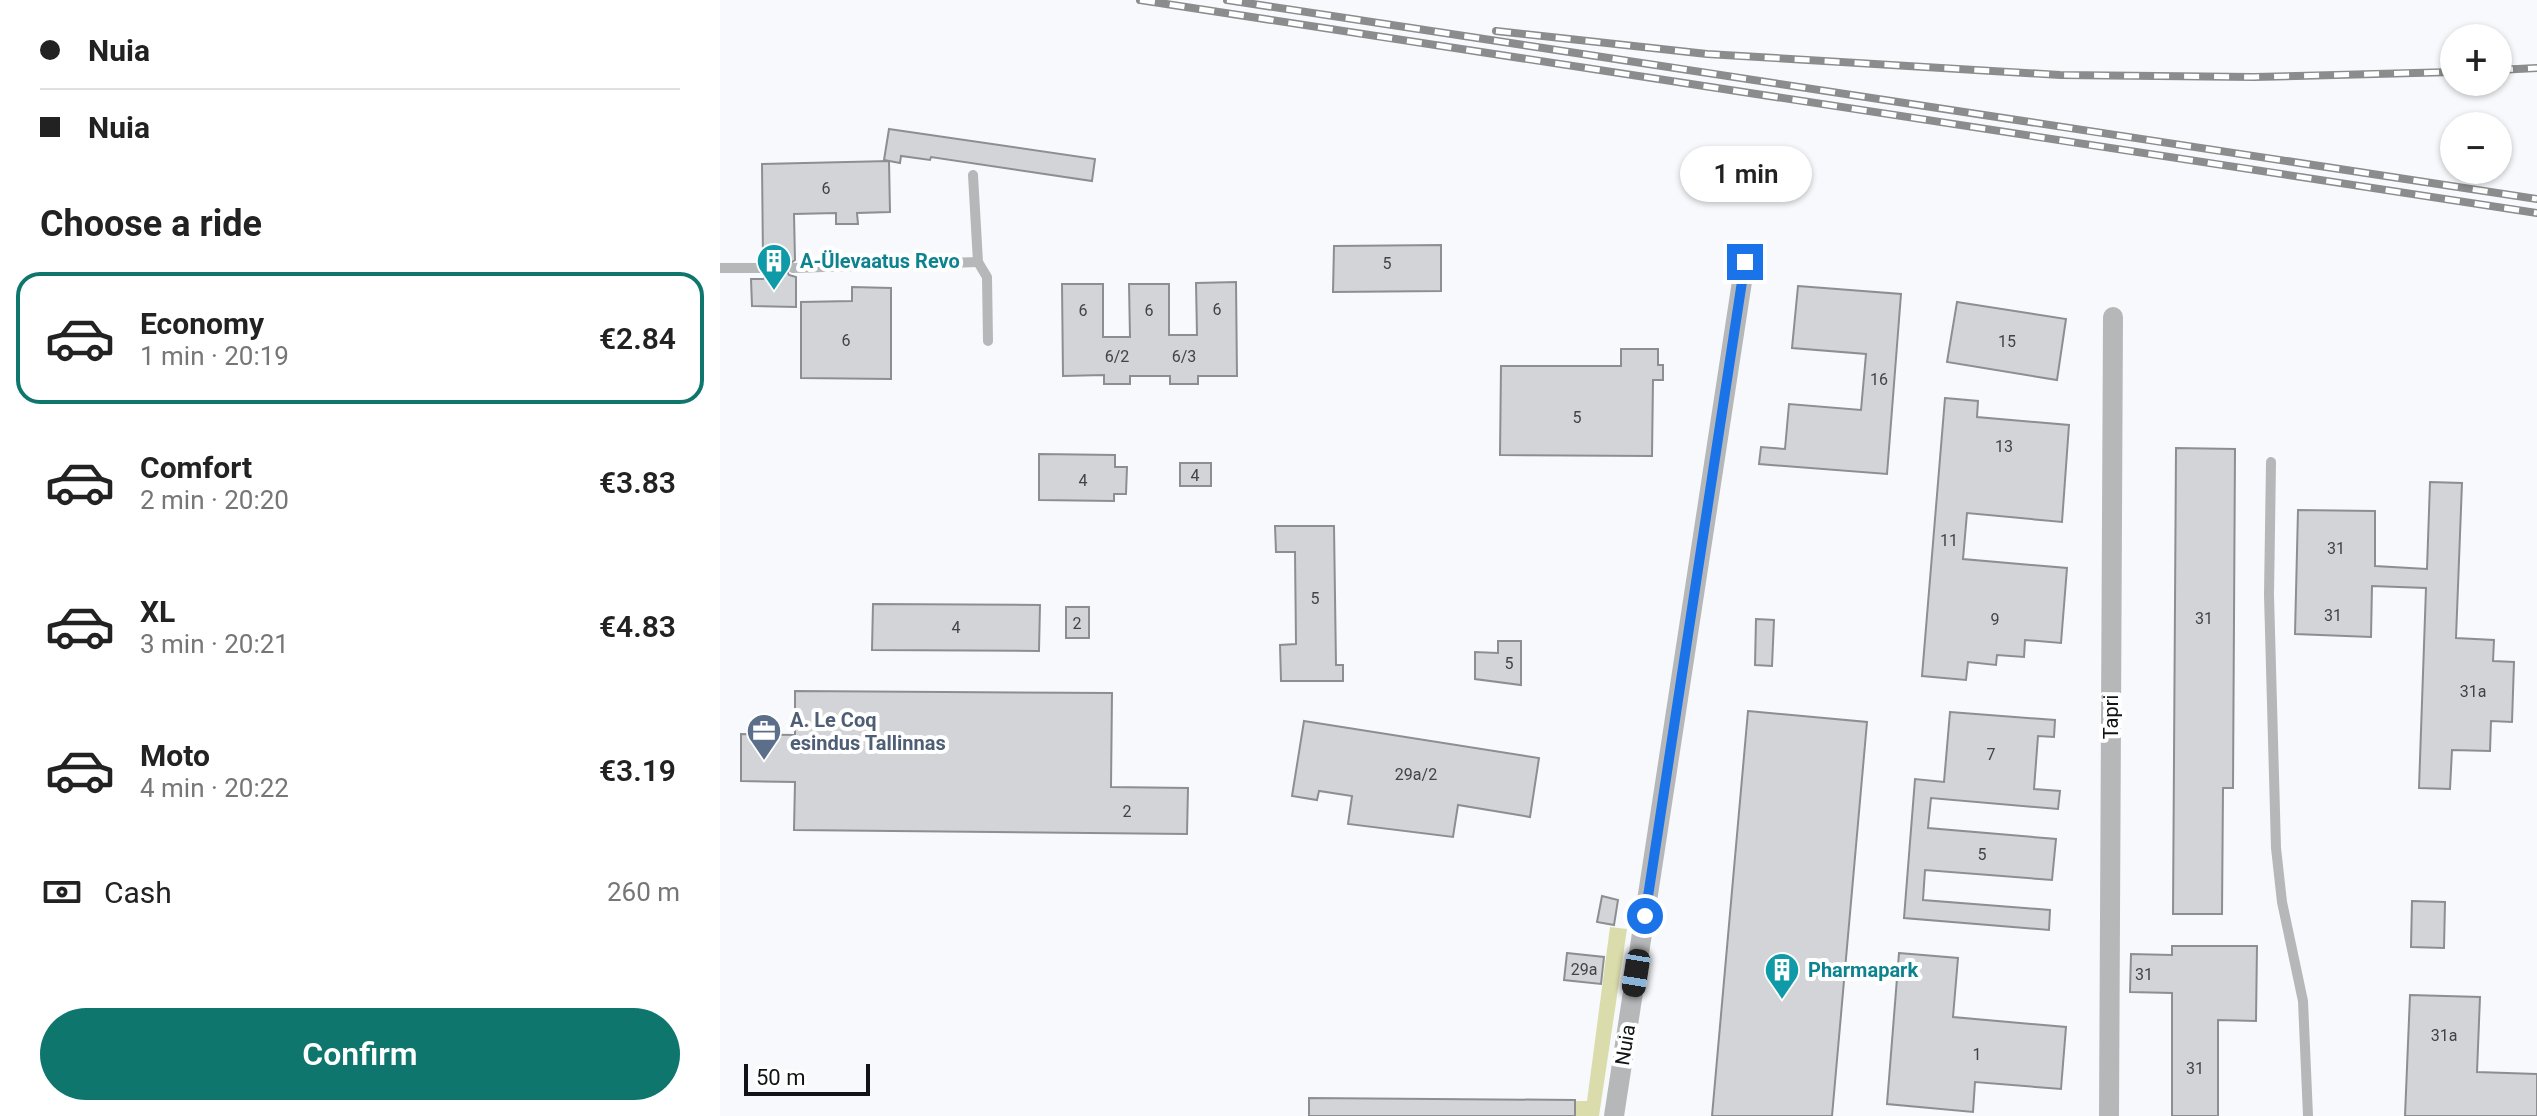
<!DOCTYPE html>
<html lang="en">
<head>
<meta charset="utf-8">
<style>
  body { margin:0; font-family:Roboto,sans-serif; background:#f2f2f2; color:#222; height:100vh; display:flex; flex-direction:column; font-size:30px; white-space:nowrap }
  * { box-sizing:border-box; margin:0 }
  p { font-size:26px; color:#767676 }
  .icon { flex:none; width:44px; height:44px; fill:none; stroke:currentColor; stroke-width:2; stroke-linecap:round; stroke-linejoin:round }
  .map { position:relative; flex:1; overflow:hidden }
  .details { display:flex; flex-direction:column; background:#fff; width:720px }
  .details>* { flex:none }
  .top-card { display:grid; align-content:center; height:176px; padding:0 40px; background:#fff }
  .buttons { position:absolute; left:1720px; top:24px; display:grid; gap:16px }
  .buttons a { display:grid; place-items:center; width:72px; height:72px; border-radius:50%; background:#fff; box-shadow:0 2px 6px #0004; font-size:40px }
  .scale { position:absolute; left:24px; bottom:20px; width:126px; box-sizing:border-box; padding-left:8px; border:4px solid #121314; border-top:0; font-size:22px; line-height:28px; white-space:nowrap; color:#121314; -webkit-text-stroke:6px #fff; paint-order:stroke }
  .end { position:absolute; width:36px; height:36px; margin:-18px; border:10px solid #1a73e8; background:#fff; box-shadow:0 0 0 4px #fff }
  .from { border-radius:50% }
  .bubble { position:absolute; height:56px; border-radius:28px; background:#fff; box-shadow:0 2px 6px #0004; font-size:26px; font-weight:600; line-height:56px; text-align:center }
  .car { position:absolute; width:24px; height:48px; margin:-24px -12px; border-radius:10px; box-shadow:0 0 6px 2px #0007; background:linear-gradient(#222 24%,#8ab4d8 0 40%,#222 0 76%,#8ab4d8 0 86%,#222 0) }
  .top-card b { display:flex; align-items:center; gap:28px; height:76px; font-size:30px }
  .top-card b+b { border-top:2px solid #e0e0e0 }
  .top-card i { width:20px; height:20px; background:#222 }
  ul { padding:0; list-style:none }
  li { display:flex; align-items:center; gap:24px; height:132px; margin:0 16px 12px; padding:0 24px; border:4px solid transparent; border-radius:24px }
  li div { flex:1 }
  li b { display:block; font-size:30px }
  li em { font-style:normal; font-weight:600 }
  li.active { border-color:#0f766e }
  li>.icon { width:72px; height:72px; stroke-width:1.5 }
  h2 { padding:0 40px; font-size:36px; line-height:96px }
  .pay { display:flex; align-items:center; gap:20px; height:88px; padding:0 40px; font-size:30px }
  .pay p { margin-inline-start:auto }
  .primary-button { display:flex; gap:16px; margin-top:auto; padding:16px 40px }
  .primary-button a { flex:1; height:92px; border-radius:48px; background:#0f766e; color:#fff; font-size:32px; font-weight:600; line-height:92px; text-align:center }
  main { display:flex; flex:1; min-height:0 }
  .map>svg:first-child { display:block }
</style>
</head>
<body>
<main>
<section class="details">
<div class="top-card">
<b><i class="from"></i>Nuia</b>
<b><i></i>Nuia</b>
</div>
<h2>Choose a ride</h2>
<ul>
<li class="active"><svg class="icon" aria-label="car" viewBox="0 0 24 24"><path d="M5 17H2v-5l4-1 3-4h7l3 4 3 1v5h-3M9 17h6M6 11h13"/><circle cx="7" cy="17" r="2"/><circle cx="17" cy="17" r="2"/></svg><div><b>Economy</b><p>1 min · 20:19</p></div><em>€2.84</em></li>
<li><svg class="icon" aria-label="car" viewBox="0 0 24 24"><path d="M5 17H2v-5l4-1 3-4h7l3 4 3 1v5h-3M9 17h6M6 11h13"/><circle cx="7" cy="17" r="2"/><circle cx="17" cy="17" r="2"/></svg><div><b>Comfort</b><p>2 min · 20:20</p></div><em>€3.83</em></li>
<li><svg class="icon" aria-label="car" viewBox="0 0 24 24"><path d="M5 17H2v-5l4-1 3-4h7l3 4 3 1v5h-3M9 17h6M6 11h13"/><circle cx="7" cy="17" r="2"/><circle cx="17" cy="17" r="2"/></svg><div><b>XL</b><p>3 min · 20:21</p></div><em>€4.83</em></li>
<li><svg class="icon" aria-label="car" viewBox="0 0 24 24"><path d="M5 17H2v-5l4-1 3-4h7l3 4 3 1v5h-3M9 17h6M6 11h13"/><circle cx="7" cy="17" r="2"/><circle cx="17" cy="17" r="2"/></svg><div><b>Moto</b><p>4 min · 20:22</p></div><em>€3.19</em></li>
</ul>
<div class="pay"><svg class="icon" aria-label="cash" viewBox="0 0 24 24"><path d="M3 7h18v10H3z"/><circle cx="12" cy="12" r="2"/></svg>Cash<p>260 m</p></div>
<div class="primary-button"><a>Confirm</a></div>
</section>
<div class="map">
<svg width="1817" height="1116" viewBox="0 0 1817 1116">
  <rect width="100%" height="100%" fill="#f8f9fc"/>
  <path fill="#daddab" d="M890,927L907,929L879,1116H856V1101H867Z"/>
  <g fill="#d3d4d8" stroke="#8d8e91" stroke-width="2">
    <path d="M169,129L375,159L372,181L211,157L210,160L181,156L180,163L164,160Z"/>
    <path d="M169,161L170,212L137,213L138,224H116V213L74,214L75,260L65,267L69,275L76,277V307L32,306L31,279H43L57,269L54,262L43,260L42,164Z"/>
    <path d="M721,245V291L613,292L614,246Z"/>
    <path d="M516,282L517,376H478V384H450V376H410V384H384V375L343,376L342,284H383V337H410L409,284H449V335H477L476,283Z"/>
    <path d="M1078,286L1181,294L1167,474L1039,464L1041,447L1065,449L1069,404L1141,410L1146,354L1072,348Z"/>
    <path d="M132,287L171,288V379L81,378V302L132,301Z"/>
    <path d="M1237,302L1346,319L1337,380L1227,362Z"/>
    <path d="M901,349H938V365H943V380H933L932,456L780,455L781,366H901Z"/>
    <path d="M1225,398L1258,401L1257,417L1349,425L1342,522L1247,513L1243,559L1347,568L1341,643L1305,640L1304,657L1277,655L1276,665L1248,662L1246,680L1202,676Z"/>
    <path d="M1456,448L1515,449L1513,788H1503L1502,914H1453Z"/>
    <path d="M319,454L395,455V467H407L406,494H394V501L319,500Z"/>
    <rect x="460" y="463" width="31" height="23"/>
    <path d="M1710,482L1742,483L1736,638L1774,640L1773,661L1794,662L1792,722L1771,721L1770,751L1732,750L1730,789L1699,788L1706,588L1652,586L1651,637L1575,634L1578,510L1655,511V566L1707,569Z"/>
    <path d="M555,526H614L616,665H623V681H561L560,645L576,644L575,552H556Z"/>
    <path d="M153,604L320,605L319,651L152,650Z"/>
    <rect x="346" y="607" width="23" height="31"/>
    <path d="M1036,619L1054,620L1052,666L1035,665Z"/>
    <path d="M778,641H801V685L755,679V652L778,653Z"/>
    <path d="M75,691L392,693L391,787L468,788L467,834L74,830L75,782L21,781V734L75,735Z"/>
    <path d="M1028,711L1147,722L1112,1116H992Z"/>
    <path d="M1230,712L1335,720L1334,737L1318,736L1314,789L1340,791L1338,809L1211,798L1208,828L1336,839L1332,880L1205,870L1203,900L1330,910L1329,930L1184,918L1195,779L1224,782Z"/>
    <path d="M584,721L819,758L810,817L738,805L733,837L628,824L632,796L599,791L597,800L572,796Z"/>
    <path d="M882,896L898,900L894,925L877,922Z"/>
    <path d="M1692,901L1725,902L1724,948L1691,947Z"/>
    <path d="M1452,946H1537L1536,1021L1498,1020V1116H1452V993L1410,992L1411,954L1452,955Z"/>
    <path d="M847,953L884,957L881,984L844,980Z"/>
    <path d="M1179,953L1238,958L1233,1017L1346,1027L1341,1089L1255,1082L1253,1112L1167,1104Z"/>
    <path d="M1690,995L1760,997L1757,1072L1817,1074V1116H1685Z"/>
    <path d="M589,1098L855,1100V1116H589Z"/>
  </g>
  <g fill="none" stroke-linecap="round" stroke-linejoin="round">
    <g stroke="#b6b7b9" stroke-width="10">
      <path d="M258,262L267,277L268,341"/>
      <path d="M0,268H49"/>
      <path d="M73,268L258,262L253,175"/>
      <path d="M1551,462L1549,595L1556,848L1562,902L1583,1001L1588,1116"/>
    </g>
    <g stroke="#b6b7b9" stroke-width="20">
      <path d="M894,1116L1025,262"/>
      <path d="M1389,1116L1393,317"/>
    </g>
    <defs>
      <g id="rail">
        <path d="M420,0L1817,213"/>
        <path d="M507,0L1817,199"/>
        <path d="M776,31L987,54L1340,75L1534,77L1734,72"/>
        <path d="M1778,70L1817,68"/>
      </g>
    </defs>
    <use href="#rail" stroke="#8b8c8e" stroke-width="8"/>
    <use href="#rail" stroke="#fff" stroke-width="5" stroke-dasharray="15" stroke-linecap="butt"/>
  </g>
  <g fill="none" stroke-linecap="round" stroke-linejoin="round">
    <path stroke="#1a73e8" stroke-width="10" d="M925,916L1025,262"/>
  </g>
  <defs>
    <symbol id="building-pin" viewBox="-11 -11 22 30"><path d="M0 17L-7.5 6A9.5 9.5 0 1 1 7.5 6Z" fill="#0f9aa8" stroke="#fff"/><path d="M-4-6H4V6H1V3H-1V6H-4ZM-2.5-4.3h1.7v1.8h-1.7ZM.8-4.3h1.7v1.8H.8ZM-2.5-1h1.7V.8h-1.7ZM.8-1h1.7V.8H.8Z" fill="#fff"/></symbol>
    <symbol id="office-pin" viewBox="-11 -11 22 30"><path d="M0 17L-7.5 6A9.5 9.5 0 1 1 7.5 6Z" fill="#5c6f8a" stroke="#fff"/><path d="M-6-3h4V-5.5h4V-3h4V5H-6ZM-1-4.5V-3h2v-1.5ZM-6 0V1H6V0Z" fill="#fff"/></symbol>
  </defs>
  <g fill-rule="evenodd">
    <use href="#building-pin" x="34" y="241" width="40" height="54"/>
    <use href="#office-pin" x="24" y="711" width="40" height="54"/>
    <use href="#building-pin" x="1042" y="950" width="40" height="54"/>
  </g>
  <g text-anchor="middle" stroke-width="8" stroke-linejoin="round" paint-order="stroke">
    <g font-size="16" fill="#424345">
      <text x="106" y="194">6</text>
      <text x="667" y="269">5</text>
      <text x="497" y="315">6</text>
      <text x="363" y="316">6</text>
      <text x="429" y="316">6</text>
      <text x="126" y="346">6</text>
      <text x="1287" y="347">15</text>
      <text x="397" y="362">6/2</text>
      <text x="464" y="362">6/3</text>
      <text x="1159" y="385">16</text>
      <text x="857" y="423">5</text>
      <text x="1284" y="452">13</text>
      <text x="475" y="481">4</text>
      <text x="363" y="486">4</text>
      <text x="1229" y="546">11</text>
      <text x="1616" y="554">31</text>
      <text x="595" y="604">5</text>
      <text x="1613" y="621">31</text>
      <text x="1484" y="624">31</text>
      <text x="1275" y="625">9</text>
      <text x="357" y="629">2</text>
      <text x="236" y="633">4</text>
      <text x="789" y="669">5</text>
      <text x="1753" y="697">31a</text>
      <text x="1271" y="760">7</text>
      <text x="696" y="780">29a/2</text>
      <text x="407" y="817">2</text>
      <text x="1262" y="860">5</text>
      <text x="864" y="975">29a</text>
      <text x="1424" y="980">31</text>
      <text x="1724" y="1041">31a</text>
      <text x="1257" y="1060">1</text>
      <text x="1475" y="1074">31</text>
    </g>
    <g font-size="20" font-weight="bold" fill="#0d838f" stroke="#fff" text-anchor="start">
      <text x="80" y="268">A-Ülevaatus Revo</text>
      <text x="1088" y="977">Pharmapark</text>
    </g>
    <g font-size="20" fill="#121314" stroke="#fff">
      <text transform="translate(1391 717) rotate(-90)" y="7">Tapri</text>
      <text transform="translate(905 1045) rotate(-81)" y="7">Nuia</text>
    </g>
    <g font-size="20" font-weight="bold" fill="#4e5e75" stroke="#fff" text-anchor="start">
      <text x="70" y="727">A. Le Coq<tspan x="70" dy="23">esindus Tallinnas</tspan></text>
    </g>
  </g>
</svg>
<div class="buttons">
<a>+</a>
<a>−</a>
</div>
<div class="scale">50 m</div>
<i class="end from" style="left:925px;top:916px"></i>
<i class="end" style="left:1025px;top:262px"></i>
<div class="bubble" style="left:960px;top:146px;width:132px">1 min</div>
<i class="car" style="left:916px;top:973px;rotate:189deg"></i>
</div>
</main>
</body>
</html>
